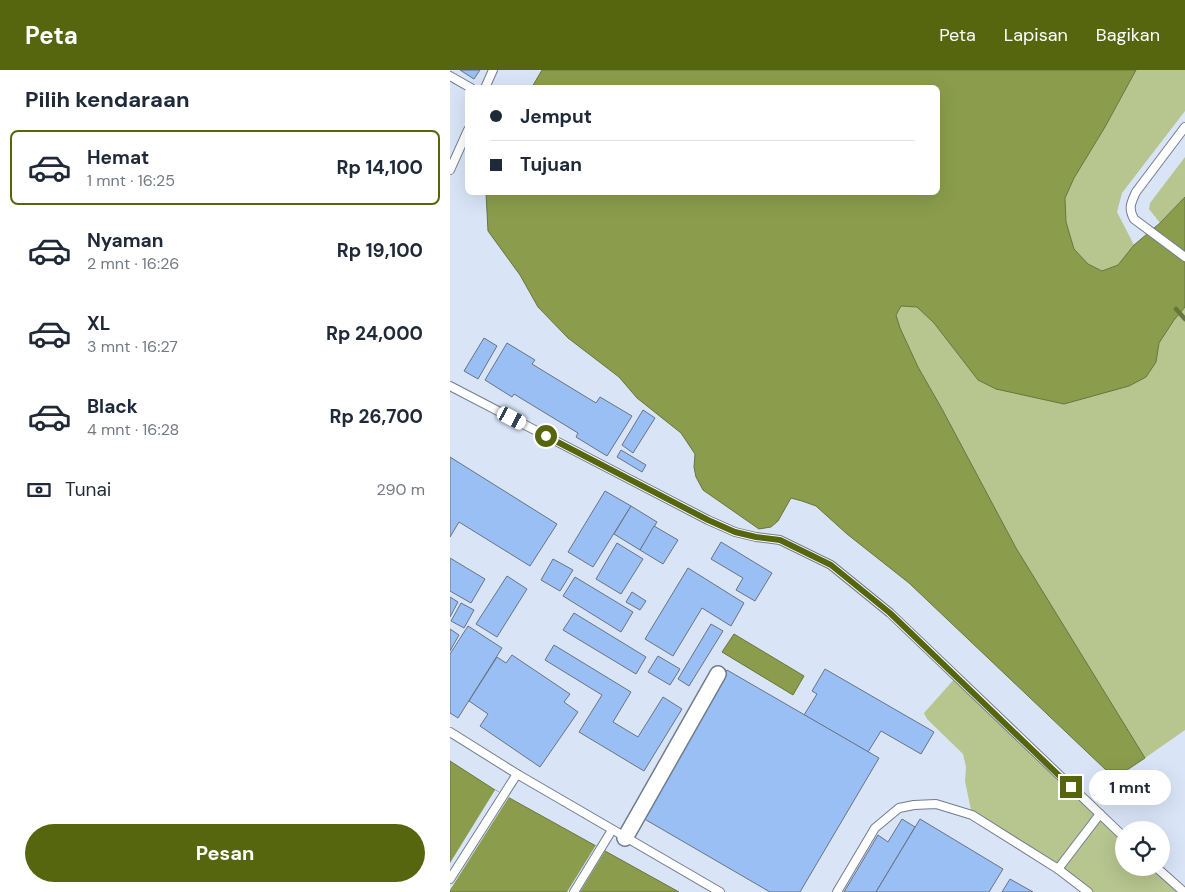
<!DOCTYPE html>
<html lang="id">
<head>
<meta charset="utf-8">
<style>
  body { margin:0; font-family:"DM Sans",sans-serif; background:#f2f2f3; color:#1f2937; height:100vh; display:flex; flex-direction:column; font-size:19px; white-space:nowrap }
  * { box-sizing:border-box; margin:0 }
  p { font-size:16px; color:#747a83 }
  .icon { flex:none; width:28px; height:28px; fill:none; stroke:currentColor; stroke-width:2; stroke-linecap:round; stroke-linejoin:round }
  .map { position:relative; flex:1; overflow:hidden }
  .panel { display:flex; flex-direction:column; background:#fff; width:450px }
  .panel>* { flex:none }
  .hud { position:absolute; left:15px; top:15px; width:475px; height:110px; border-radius:8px; box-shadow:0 5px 20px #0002; display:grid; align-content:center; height:110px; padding:0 25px; background:#fff }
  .controls { position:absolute; left:665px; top:751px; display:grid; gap:10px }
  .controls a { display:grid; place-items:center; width:55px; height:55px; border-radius:50%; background:#fff; box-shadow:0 5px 20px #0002; font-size:25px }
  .end { position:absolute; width:22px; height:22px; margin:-11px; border:6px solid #56660e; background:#fff; box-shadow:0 0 0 2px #fff }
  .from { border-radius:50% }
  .bubble { position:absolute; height:35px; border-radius:18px; background:#fff; box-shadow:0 5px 20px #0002; font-size:16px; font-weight:700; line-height:35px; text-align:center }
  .car { position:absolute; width:15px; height:30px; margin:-15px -8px; border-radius:6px; box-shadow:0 0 4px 1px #0007; background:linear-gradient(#fff 24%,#345 0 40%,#fff 0 76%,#345 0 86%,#fff 0) }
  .hud b { display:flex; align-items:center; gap:18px; height:48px; font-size:19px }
  .hud b+b { border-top:1px solid #e0e1e3 }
  .hud i { width:12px; height:12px; background:#1f2937 }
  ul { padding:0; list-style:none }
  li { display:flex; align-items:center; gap:15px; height:75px; margin:0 10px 8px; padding:0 15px; border:2px solid transparent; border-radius:8px }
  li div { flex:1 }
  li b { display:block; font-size:19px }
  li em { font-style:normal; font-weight:700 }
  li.active { border-color:#56660e }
  li>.icon { width:45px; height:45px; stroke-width:1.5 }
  h2 { padding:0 25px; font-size:22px; line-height:60px }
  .pay { display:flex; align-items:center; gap:12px; height:55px; padding:0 25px; font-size:19px }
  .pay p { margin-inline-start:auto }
  .primary-button { display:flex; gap:10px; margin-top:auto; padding:10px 25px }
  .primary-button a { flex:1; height:58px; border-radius:30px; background:#56660e; color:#fff; font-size:20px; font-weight:700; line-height:58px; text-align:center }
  header { display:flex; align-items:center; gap:30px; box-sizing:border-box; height:70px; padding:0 25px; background:#56660e; color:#fff }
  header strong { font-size:24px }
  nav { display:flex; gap:28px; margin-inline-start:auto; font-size:18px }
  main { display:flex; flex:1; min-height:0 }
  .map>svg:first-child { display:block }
</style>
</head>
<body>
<header>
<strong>Peta</strong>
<nav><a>Peta</a><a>Lapisan</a><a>Bagikan</a></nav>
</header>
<main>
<section class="panel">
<h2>Pilih kendaraan</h2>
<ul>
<li class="active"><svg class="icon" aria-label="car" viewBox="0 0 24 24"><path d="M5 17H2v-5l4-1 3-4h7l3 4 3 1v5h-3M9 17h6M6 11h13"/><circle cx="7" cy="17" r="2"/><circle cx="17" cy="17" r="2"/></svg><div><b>Hemat</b><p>1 mnt · 16:25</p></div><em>Rp 14,100</em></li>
<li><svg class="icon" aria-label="car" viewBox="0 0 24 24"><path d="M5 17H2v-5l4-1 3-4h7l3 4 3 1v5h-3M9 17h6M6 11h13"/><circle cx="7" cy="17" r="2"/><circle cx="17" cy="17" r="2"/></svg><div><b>Nyaman</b><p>2 mnt · 16:26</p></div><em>Rp 19,100</em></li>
<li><svg class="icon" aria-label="car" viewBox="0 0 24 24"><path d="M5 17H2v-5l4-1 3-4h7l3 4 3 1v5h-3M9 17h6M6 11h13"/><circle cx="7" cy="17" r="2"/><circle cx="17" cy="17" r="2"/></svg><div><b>XL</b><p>3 mnt · 16:27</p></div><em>Rp 24,000</em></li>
<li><svg class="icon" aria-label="car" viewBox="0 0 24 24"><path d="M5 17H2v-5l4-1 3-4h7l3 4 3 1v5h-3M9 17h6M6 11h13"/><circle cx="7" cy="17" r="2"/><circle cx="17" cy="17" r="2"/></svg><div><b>Black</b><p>4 mnt · 16:28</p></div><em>Rp 26,700</em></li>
</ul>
<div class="pay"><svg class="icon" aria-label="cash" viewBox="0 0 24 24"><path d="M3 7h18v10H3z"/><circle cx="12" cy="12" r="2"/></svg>Tunai<p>290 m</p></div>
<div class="primary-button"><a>Pesan</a></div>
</section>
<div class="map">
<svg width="735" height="822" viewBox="0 0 735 822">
  <rect width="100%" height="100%" fill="#d9e5f7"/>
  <g fill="#b7c58f">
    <path d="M686,0H735V41L672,123L667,142L684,175L668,195L652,201L638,194L624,179L616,152L615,128L624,108L655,57Z"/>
    <path d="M735,87V127L710,153L699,139L700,133Z"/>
    <path d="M451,236L467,237L484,253L528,310L706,292L709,273L724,250L735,237V660L695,688L566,478L492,339L468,297L450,258L446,245Z"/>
    <path d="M507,606L674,767V798H707L734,822H638L522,745L515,711L516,697L513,684L477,649L474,643Z"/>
  </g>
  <g fill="#8b9d4c" stroke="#67753e">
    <path d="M92,0H686L655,57L624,108L615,128L616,152L624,179L638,194L652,201L668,195L684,175L710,153L735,127V237L724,250L709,273L706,292L696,307L679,316L614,334L546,319L528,310L484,253L467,237L451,236L446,245L450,258L468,297L492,339L566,478L695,688L677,700H656L459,513L397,464L366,436L352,431L341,428L328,451L321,457L309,459L253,420L246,407L244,397L245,384L231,363L187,328L169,307L118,268L88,237L70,205L38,161L36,123L488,122V18L82,17Z"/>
    <path d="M284,564L354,606L343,625L272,582Z"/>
    <path d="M0,691L45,720L229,822H0Z"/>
  </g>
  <g fill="#d9e5f7">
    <path d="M45,720L59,727L0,820V793Z"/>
    <path d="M146,775L155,781L130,822H117Z"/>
  </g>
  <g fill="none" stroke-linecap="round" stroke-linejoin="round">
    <path stroke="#67753e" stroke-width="4.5" d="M726,239L735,249"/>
  </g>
  <g fill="#99bff5" stroke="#687383">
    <path d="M10,0H30L24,9Z"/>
    <path d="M34,268L47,276L28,309L14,301Z"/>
    <path d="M57,273L85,290L82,294L146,333L150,327L182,346L157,386L126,367L128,363L64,324L62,327L35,310Z"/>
    <path d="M193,340L205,348L183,383L172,375Z"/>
    <path d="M171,380L196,395L192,402L167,387Z"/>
    <path d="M0,387L107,454L80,496L9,452L0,467Z"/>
    <path d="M155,421L181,436L143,497L118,482Z"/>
    <path d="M181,436L207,452L190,480L164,464Z"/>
    <path d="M204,456L228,470L213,494L190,480Z"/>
    <path d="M271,472L322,503L305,531L286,520L293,508L261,489Z"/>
    <path d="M167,473L193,489L171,524L146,509Z"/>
    <path d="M0,488L35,509L21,533L0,521Z"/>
    <path d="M103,489L123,500L110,521L91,510Z"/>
    <path d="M238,498L294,533L281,556L252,538L223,586L195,569Z"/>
    <path d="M57,506L77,519L47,567L26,554Z"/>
    <path d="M125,507L183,542L171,562L113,526Z"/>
    <path d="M182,522L196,531L190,540L176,532Z"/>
    <path d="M0,527L8,532L0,547Z"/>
    <path d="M11,533L24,540L14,558L1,551Z"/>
    <path d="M124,543L196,587L186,604L113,560Z"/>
    <path d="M261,554L273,561L239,616L228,609Z"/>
    <path d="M18,556L52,578L8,648L0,643V584Z"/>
    <path d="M0,559L9,565L0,581Z"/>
    <path d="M104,575L181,622L163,652L188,667L213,627L232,639L194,701L129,662L152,625L95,590Z"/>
    <path d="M62,585L120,624L114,632L128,642L90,697L30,656L38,644L19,631L47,587L56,593Z"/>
    <path d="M208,586L230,599L220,615L198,602Z"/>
    <path d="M375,599L484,662L471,684L431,661L418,682L354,645L367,624L362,621Z"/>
    <path d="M277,600L429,688L350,822H320L191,747Z"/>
    <path d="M452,749L465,757L426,822H394L428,765L438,772Z"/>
    <path d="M470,749L553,799L539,822H426Z"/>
    <path d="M560,809L583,822H552Z"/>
  </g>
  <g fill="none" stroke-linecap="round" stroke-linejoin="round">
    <defs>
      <g id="service">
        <path d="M0,6L21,18"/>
        <path d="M35,18L43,0"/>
        <path d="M735,57L686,122C681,133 678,138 684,149L735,187"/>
        <path d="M0,100L18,60"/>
        <path d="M0,316L258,450L285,462L306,467L330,470L381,495L440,543L674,767"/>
        <path d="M0,662L67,704L270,822"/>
        <path d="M707,798L734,822"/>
        <path d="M608,799L650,744"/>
        <path d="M0,809L67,704"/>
        <path d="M124,822L162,760"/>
        <path d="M387,822L425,758L449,738L464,735L486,734L522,745L608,799L638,822"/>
      </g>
      <path id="minor" d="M175,768L268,604"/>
    </defs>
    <use href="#service" stroke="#717d8d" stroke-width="10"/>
    <use href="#minor" stroke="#717d8d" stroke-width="18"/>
    <use href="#service" stroke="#fff" stroke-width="8"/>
    <use href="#minor" stroke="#fff" stroke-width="15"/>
  </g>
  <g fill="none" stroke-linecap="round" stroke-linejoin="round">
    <path stroke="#56660e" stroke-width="6" d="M96,366L258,450L285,462L306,467L330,470L381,495L440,543L621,717"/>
  </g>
</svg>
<div class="controls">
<a><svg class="icon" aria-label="locate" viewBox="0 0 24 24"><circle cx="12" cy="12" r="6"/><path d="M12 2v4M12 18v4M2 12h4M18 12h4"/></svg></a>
</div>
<i class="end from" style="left:96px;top:366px"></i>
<i class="end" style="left:621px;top:717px"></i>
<div class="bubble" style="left:639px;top:700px;width:82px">1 mnt</div>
<i class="car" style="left:62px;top:348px;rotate:117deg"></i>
<div class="hud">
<b><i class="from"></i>Jemput</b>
<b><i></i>Tujuan</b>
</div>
</div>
</main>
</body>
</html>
